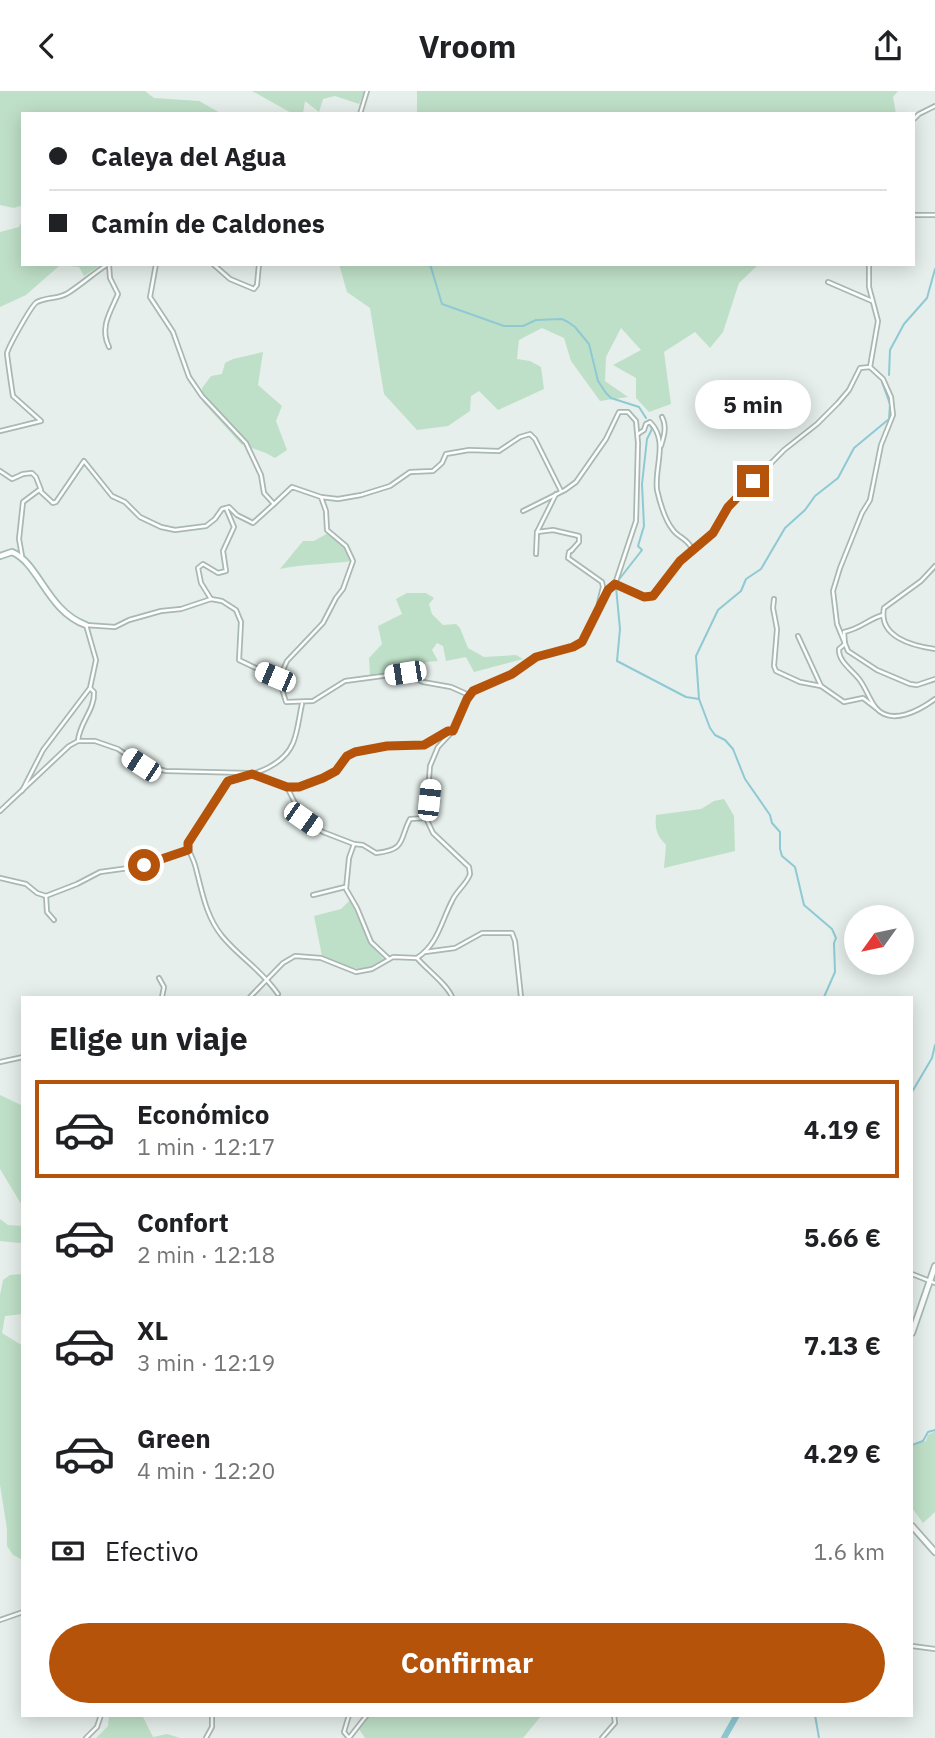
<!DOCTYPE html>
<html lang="es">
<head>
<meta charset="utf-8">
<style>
  body { margin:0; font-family:"IBM Plex Sans",sans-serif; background:#f6f6f6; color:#202124; height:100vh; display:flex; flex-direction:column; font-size:26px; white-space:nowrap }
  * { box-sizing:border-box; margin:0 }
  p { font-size:23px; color:#757577 }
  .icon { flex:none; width:38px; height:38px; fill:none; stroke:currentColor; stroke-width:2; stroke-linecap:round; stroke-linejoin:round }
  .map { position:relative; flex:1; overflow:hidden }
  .details { position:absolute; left:21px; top:905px; width:892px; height:721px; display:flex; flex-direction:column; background:#fff; border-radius:0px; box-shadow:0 4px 18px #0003 }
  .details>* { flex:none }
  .top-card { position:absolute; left:21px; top:21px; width:894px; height:154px; border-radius:0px; box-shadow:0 4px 18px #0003; display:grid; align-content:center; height:154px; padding:0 28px; background:#fff }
  .needle { width:46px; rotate:237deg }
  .controls { position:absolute; left:844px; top:814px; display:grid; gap:14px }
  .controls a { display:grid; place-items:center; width:70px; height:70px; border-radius:50%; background:#fff; box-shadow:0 4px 18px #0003; font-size:35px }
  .end { position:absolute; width:32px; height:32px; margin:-16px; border:9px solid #b45309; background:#fff; box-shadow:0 0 0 4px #fff }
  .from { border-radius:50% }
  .bubble { position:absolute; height:49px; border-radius:24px; background:#fff; box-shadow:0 4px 18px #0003; font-size:23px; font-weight:700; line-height:49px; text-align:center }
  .car { position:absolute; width:21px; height:42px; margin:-21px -10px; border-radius:9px; box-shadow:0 0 5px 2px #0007; background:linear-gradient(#fff 24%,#345 0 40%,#fff 0 76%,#345 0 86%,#fff 0) }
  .top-card b { display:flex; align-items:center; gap:24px; height:66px; font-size:26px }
  .top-card b+b { border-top:2px solid #e0e0e0 }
  .top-card i { width:18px; height:18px; background:#202124 }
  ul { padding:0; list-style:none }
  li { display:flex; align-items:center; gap:21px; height:98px; margin:0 14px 10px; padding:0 14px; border:4px solid transparent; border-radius:0px }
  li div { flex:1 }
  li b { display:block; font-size:26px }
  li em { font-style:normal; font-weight:700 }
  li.current { border-color:#b45309 }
  li>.icon { width:63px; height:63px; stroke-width:1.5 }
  h2 { padding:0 28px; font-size:32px; line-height:84px }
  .pay { display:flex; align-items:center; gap:18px; height:77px; padding:0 28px; font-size:26px }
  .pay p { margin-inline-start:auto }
  .action { display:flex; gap:14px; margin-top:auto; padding:14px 28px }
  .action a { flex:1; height:80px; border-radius:42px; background:#b45309; color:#fff; font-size:28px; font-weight:700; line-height:80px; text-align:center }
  header { display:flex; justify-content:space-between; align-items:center; height:91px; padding:0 28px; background:#fff; font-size:32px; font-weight:700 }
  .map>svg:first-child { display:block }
</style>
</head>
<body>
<header><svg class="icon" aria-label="back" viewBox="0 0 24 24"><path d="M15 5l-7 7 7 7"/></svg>Vroom<svg class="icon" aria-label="share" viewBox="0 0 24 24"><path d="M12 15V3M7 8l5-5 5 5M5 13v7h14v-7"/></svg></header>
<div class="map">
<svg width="935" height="1647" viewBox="0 0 935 1647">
  <rect width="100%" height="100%" fill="#e6efeb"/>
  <g fill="#bfe0c8">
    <path d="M0,0H145L154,7L199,10L222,23H23V114L14,117L0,114Z"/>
    <path d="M252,0H365L359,13L335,5L323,8L319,21L305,10L303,23H293Z"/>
    <path d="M417,0H898L893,6L896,23H417Z"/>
    <path d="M23,128V173H102L84,185L79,176L60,174L26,204L0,216V141L19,136Z"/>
    <path d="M339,173H759L739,192L723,241L710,257L695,241L664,261L671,313L649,321L636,307V287L613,274L641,259L621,237L606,266L605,290L628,306L600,310L571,270L564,247L542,237L519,249L517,268L530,270L541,276L544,298L498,319L479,300L471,305L470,320L448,335L417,339L384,303L370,217L347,201Z"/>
    <path d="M263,261L258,294L282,315L276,330L287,359L275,367L266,362L241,353L202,310V297L211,285L222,283L225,272L233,268Z"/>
    <path d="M328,442L346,455L353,470C331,473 304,473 280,478L303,450H314Z"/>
    <path d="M407,502H426L434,507L429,513L432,523L443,534L456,533L460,537L468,557L484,566L516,564L523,568L474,581L466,566L446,570L443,555L437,552L432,559L438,570L426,571L415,582L370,585L369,567L382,553L378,535L402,523L396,508Z"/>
    <path d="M724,708L734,725L735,760L664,777L666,754C656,744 655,737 656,724L701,718L714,710Z"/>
    <path d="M350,809L370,853L384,868C364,888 344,873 322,865L314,825L341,818Z"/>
    <path d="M0,1004L23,1015V1116L0,1078Z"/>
    <path d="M0,1128L8,1134L23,1135V1149L20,1152L0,1150Z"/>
    <path d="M23,1183V1223L5,1225L2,1242L23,1255V1469L13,1464L7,1455V1438L0,1394V1204L3,1189L10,1184Z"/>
    <path d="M935,1340V1421L923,1432L912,1417V1355L926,1350L928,1344Z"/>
    <path d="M109,1624H142L153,1646L167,1643L180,1647H96L108,1635Z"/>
    <path d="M369,1624H542L523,1647H365L359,1638Z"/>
  </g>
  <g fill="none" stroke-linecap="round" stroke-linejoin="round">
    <g stroke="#8ec9d4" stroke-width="2">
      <path d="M430,173L442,213L504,235H523L536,229L562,228L568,231L575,236L589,253L598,290L606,302L611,307L639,316L646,327"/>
      <path d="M889,284L890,259L904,233L927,207L935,178"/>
      <path d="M617,491L642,459L638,455L644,435L642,393L647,348L652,338L650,334"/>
      <path d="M616,496L620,538L617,570L686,606L699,608L710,637L715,644L725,649L733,658L745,688L770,724L772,732L780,741V758L782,765L795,776L804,814L832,838L836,847L834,852L835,881L824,906"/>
      <path d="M699,608L696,565L718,519L741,500L746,488L761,478L785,437L805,419L815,405L838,387L854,357L889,328L890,313L882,291"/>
      <path d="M912,1001L932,967L935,954"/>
      <path d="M912,1354L923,1350L928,1341L935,1339"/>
      <path d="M815,1624L819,1647"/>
    </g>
    <path stroke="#8ec9d4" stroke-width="6" d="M724,1647L737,1624"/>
    <defs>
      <g id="street">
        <path d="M360,23L367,0"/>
        <path d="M914,28L919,23L935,15"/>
        <path d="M914,124H935"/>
        <path d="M156,173L150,206L173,241L189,286L202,305L246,352L261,384L264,402L274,413L253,432L237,424L229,416L226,417L234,436L223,460L226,480L218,482L203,473L198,477L201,492L211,508"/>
        <path d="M213,173L230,188L254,198L257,194L259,173"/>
        <path d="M869,173V196L878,230L870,276"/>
        <path d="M109,174L110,187L118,203C111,220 99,236 109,256"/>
        <path d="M828,191L872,210"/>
        <path d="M0,340L41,330L13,305C12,299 7,265 7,262C9,255 32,213 37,211C47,206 59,208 68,202C82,193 94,182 108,173"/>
        <path d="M638,343L644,339L646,333L650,331C669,350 654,376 657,399C660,412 664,428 673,439C679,447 688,448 692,458"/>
        <path d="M661,355C664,345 667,336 662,326"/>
        <path d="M0,380L12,388L23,383L32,382L36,386L41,399"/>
        <path d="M321,406L338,408L361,404L390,395L410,381L433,380L442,372L446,363L469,359L499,360L520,346L530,343L535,348L561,400"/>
        <path d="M274,413L292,396L321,406L326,420L327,439L346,455L353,470L343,498L336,507L323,532L287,570L279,588"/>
        <path d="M523,420L565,399L576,391L606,348L619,321H628L636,330L638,352L636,430L615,493"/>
        <path d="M537,441L556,403"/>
        <path d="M572,459L569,461L568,467L602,491L603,496L599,512"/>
        <path d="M536,463L537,441L553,439L579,445V451L571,460"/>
        <path d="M22,465L19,448L23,411L39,399L53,412L56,411L84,370L112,405L125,411L140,426L161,436L175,439L206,435L215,428L222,418L226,417"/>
        <path d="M935,475L921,490L884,517C878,546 913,555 935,558"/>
        <path d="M774,508L773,517L777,538L774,575L776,580L800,591L821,595L844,611L863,607L876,617"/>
        <path d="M883,524C868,528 862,537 844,541L845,553L839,558C838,570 852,579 859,588C866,597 869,608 876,617C892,635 920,619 935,608"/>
        <path d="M798,545L821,595"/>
        <path d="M78,650C79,632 95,619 94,601L90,597"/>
        <path d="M287,696L303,728L323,741L354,753L349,767L346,798L357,817L371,851L389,868"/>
        <path d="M22,700L43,659L90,597L96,569L86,534L115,536L129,529L161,520L181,518L211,508L222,510L236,519L241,531L239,569L279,588L286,611L313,610L345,590L405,582L423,591L451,596L469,604"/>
        <path d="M0,720L69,655L78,650H95L118,658L141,674L166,680L248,682L293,698L323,687L338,678L345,668L355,661L387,655H424L448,640H453"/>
        <path d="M354,753L363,754L376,762C407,759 399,748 410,728L426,727"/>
        <path d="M0,787L26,793L37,802L46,805L77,793L100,781L136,776L188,759"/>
        <path d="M313,804L345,796"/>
        <path d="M46,805L47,821L54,829"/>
        <path d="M425,861L455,857L482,842H512L515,850L521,906"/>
        <path d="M417,867C438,853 441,831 452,810C456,800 467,793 470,783L469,776L433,742L426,727L430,675L438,656L453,640L467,608L473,600L512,583L536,566L578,554L582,550L608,499L615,493L644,506L653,505L680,470L713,442L728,416L784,359L817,333L838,312L849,299L860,277L870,276L883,288L891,306L893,324L881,354L870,409L862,422L840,477L833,500L837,533L848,560L877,579L910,593L917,594L935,588"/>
        <path d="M417,867C427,879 447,893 452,906"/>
        <path d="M159,887L164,896L162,906"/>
        <path d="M278,903C261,878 240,867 222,845C205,824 202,799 195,774C193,767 189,762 188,754L226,691C249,684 282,678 293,652C298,640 299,626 302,613"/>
        <path d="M250,906L283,872L295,865L321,867L356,881L372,878L393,866L417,867"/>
        <path d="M0,971L23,966"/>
        <path d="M912,1183L935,1192"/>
        <path d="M0,1529L23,1521"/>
        <path d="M912,1555L935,1558"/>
        <path d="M86,1647L97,1636L101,1624"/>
        <path d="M206,1647L212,1636V1624"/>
        <path d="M349,1647L367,1624"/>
        <path d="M349,1647L344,1641L349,1624"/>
        <path d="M602,1647L615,1632L614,1624"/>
      </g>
      <g id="secondary">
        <path d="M0,465L12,461C39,472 47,520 86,534"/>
        <path d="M912,1242L935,1175"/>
        <path d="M912,1435L935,1461"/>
      </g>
    </defs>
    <use href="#street" stroke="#a8b8b2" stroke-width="6"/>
    <use href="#secondary" stroke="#a4bbb3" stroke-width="8"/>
    <use href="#street" stroke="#fff" stroke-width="2.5"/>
    <use href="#secondary" stroke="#fff" stroke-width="4.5"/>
  </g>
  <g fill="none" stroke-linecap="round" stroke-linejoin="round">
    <path stroke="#b45309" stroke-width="9" d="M144,774L188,759V752L228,690L252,683L287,696H299L323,687L336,680L347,665L355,661L387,655L424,654L448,640H453L467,608L473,600L512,583L536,566L573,556L582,551L608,499L615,493L644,506L653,505L680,470L713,442L728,416L753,390"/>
  </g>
</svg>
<div class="controls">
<a><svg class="needle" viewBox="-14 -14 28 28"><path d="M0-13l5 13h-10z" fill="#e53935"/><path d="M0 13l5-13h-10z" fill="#757577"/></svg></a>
</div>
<i class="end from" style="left:144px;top:774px"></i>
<i class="end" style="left:753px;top:390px"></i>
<div class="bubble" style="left:695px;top:289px;width:116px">5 min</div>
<i class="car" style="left:405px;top:582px;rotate:261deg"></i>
<i class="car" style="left:275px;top:586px;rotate:293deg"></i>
<i class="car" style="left:141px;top:674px;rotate:303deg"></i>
<i class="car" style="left:429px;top:709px;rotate:6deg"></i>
<i class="car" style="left:303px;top:728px;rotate:125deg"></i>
<div class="top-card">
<b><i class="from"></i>Caleya del Agua</b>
<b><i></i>Camín de Caldones</b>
</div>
<section class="details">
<h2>Elige un viaje</h2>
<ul>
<li class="current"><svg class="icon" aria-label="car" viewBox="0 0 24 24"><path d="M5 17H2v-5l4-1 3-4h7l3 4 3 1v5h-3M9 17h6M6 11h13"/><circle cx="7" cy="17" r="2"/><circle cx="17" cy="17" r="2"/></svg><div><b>Económico</b><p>1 min · 12:17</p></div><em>4.19 €</em></li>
<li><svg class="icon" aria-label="car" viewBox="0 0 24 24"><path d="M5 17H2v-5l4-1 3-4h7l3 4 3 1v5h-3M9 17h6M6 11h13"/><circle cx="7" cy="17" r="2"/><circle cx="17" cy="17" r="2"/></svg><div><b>Confort</b><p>2 min · 12:18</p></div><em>5.66 €</em></li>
<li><svg class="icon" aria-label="car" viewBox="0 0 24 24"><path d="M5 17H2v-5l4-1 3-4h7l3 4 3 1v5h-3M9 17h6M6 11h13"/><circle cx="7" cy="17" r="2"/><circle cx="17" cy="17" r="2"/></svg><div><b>XL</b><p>3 min · 12:19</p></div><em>7.13 €</em></li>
<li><svg class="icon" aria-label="car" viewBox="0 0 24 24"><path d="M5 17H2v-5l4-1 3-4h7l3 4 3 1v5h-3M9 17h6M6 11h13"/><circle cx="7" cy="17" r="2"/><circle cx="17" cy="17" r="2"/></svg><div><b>Green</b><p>4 min · 12:20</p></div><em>4.29 €</em></li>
</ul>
<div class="pay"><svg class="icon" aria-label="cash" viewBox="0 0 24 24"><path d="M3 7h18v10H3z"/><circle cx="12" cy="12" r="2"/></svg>Efectivo<p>1.6 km</p></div>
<div class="action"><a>Confirmar</a></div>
</section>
</div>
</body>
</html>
